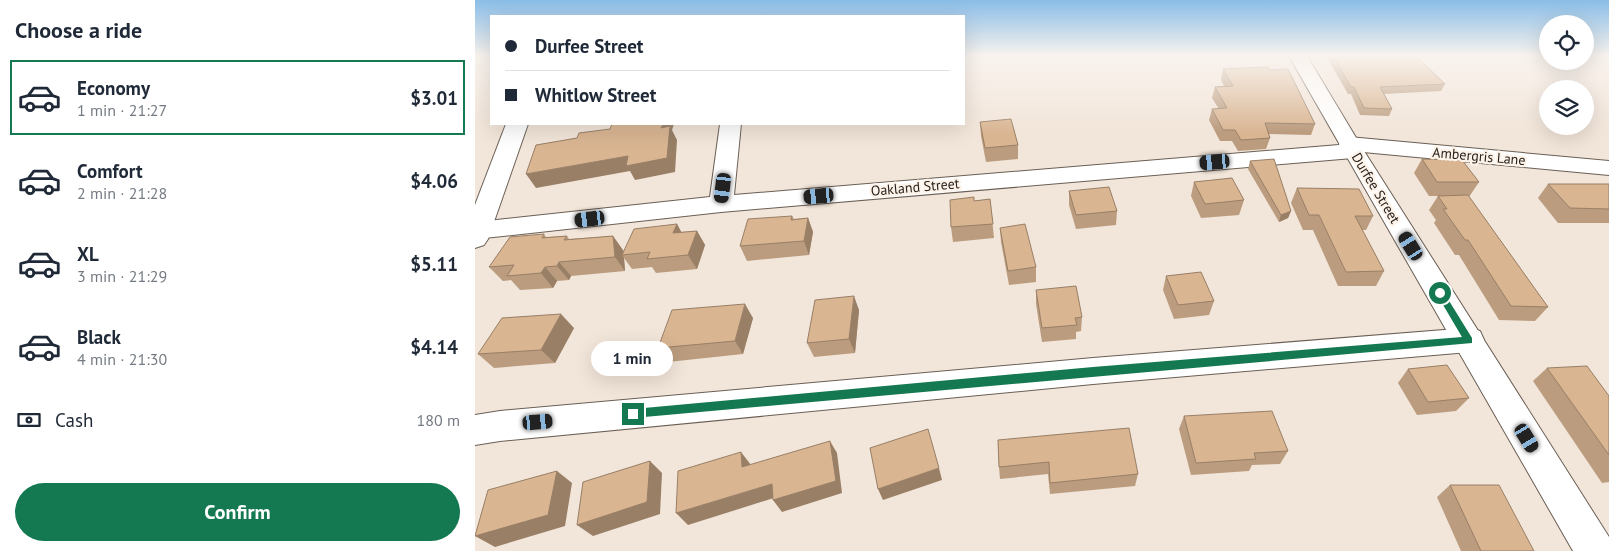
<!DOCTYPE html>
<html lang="en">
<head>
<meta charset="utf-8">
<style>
  body { margin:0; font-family:"PT Sans",sans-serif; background:#f2f2f3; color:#1f2937; height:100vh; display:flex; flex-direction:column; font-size:19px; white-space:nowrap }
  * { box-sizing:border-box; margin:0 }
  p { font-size:16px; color:#747a83 }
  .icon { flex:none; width:28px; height:28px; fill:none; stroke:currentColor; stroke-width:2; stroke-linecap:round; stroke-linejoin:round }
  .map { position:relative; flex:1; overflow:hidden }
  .details { display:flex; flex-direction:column; background:#fff; width:475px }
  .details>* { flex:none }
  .banner { position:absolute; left:15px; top:15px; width:475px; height:110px; border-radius:0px; box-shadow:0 5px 20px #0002; display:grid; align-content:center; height:110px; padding:0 15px; background:#fff }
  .buttons { position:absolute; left:1064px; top:15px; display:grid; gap:10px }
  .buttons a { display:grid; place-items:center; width:55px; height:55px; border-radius:50%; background:#fff; box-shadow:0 5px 20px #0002; font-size:25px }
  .end { position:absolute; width:22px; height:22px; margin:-11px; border:6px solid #147851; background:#fff; box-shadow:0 0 0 2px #fff }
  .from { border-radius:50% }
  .bubble { position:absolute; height:35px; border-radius:18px; background:#fff; box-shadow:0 5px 20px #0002; font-size:16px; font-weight:700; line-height:35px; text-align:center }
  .car { position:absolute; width:15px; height:30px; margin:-15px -8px; border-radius:6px; box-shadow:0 0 4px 1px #0007; background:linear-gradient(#222 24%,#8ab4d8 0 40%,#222 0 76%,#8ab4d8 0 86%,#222 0) }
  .banner b { display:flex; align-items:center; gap:18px; height:48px; font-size:19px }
  .banner b+b { border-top:1px solid #e0e1e3 }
  .banner i { width:12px; height:12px; background:#1f2937 }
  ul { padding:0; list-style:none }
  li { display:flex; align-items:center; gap:15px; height:75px; margin:0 10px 8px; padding:0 5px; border:2px solid transparent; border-radius:0px }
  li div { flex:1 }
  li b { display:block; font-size:19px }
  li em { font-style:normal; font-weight:700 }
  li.on { border-color:#147851 }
  li>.icon { width:45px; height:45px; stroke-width:1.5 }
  h2 { padding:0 15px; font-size:22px; line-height:60px }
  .pay { display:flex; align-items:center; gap:12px; height:55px; padding:0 15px; font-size:19px }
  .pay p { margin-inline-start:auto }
  .action { display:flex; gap:10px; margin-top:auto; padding:10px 15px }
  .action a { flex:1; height:58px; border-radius:30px; background:#147851; color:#fff; font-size:20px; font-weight:700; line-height:58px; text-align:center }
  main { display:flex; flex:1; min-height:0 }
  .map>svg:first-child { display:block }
</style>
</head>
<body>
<main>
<section class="details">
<h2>Choose a ride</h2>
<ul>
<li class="on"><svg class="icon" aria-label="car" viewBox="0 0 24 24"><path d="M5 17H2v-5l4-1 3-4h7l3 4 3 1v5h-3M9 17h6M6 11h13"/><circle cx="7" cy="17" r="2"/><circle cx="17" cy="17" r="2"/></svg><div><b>Economy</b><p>1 min · 21:27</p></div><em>$3.01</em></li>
<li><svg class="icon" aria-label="car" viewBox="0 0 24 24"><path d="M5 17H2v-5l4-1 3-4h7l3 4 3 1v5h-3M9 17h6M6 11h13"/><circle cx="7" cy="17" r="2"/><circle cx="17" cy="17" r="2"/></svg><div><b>Comfort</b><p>2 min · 21:28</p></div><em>$4.06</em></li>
<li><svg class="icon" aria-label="car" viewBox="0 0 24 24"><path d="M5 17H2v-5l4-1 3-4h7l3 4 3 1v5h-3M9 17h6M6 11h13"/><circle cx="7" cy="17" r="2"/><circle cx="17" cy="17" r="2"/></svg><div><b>XL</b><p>3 min · 21:29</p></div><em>$5.11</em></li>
<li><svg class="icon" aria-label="car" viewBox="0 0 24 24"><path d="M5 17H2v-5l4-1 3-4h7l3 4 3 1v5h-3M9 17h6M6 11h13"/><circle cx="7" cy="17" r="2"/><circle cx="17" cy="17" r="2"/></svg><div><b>Black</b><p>4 min · 21:30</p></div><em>$4.14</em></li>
</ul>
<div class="pay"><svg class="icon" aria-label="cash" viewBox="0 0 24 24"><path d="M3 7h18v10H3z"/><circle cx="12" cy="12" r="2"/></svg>Cash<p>180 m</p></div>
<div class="action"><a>Confirm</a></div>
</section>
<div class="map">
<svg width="1134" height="551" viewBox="0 0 1134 551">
  <rect width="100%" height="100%" fill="#f2e5d9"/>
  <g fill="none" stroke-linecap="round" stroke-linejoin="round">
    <defs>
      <g id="street">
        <path d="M245,124H266L259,195L864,145L866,139L874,137L1134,161V175L888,152L886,156L878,158L246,212L0,239V223L3,222L235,197Z"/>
        <path d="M994,328L1005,331L1009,340L1005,349L994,352L618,384L25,441L0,445V415L25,411L618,358Z"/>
      </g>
      <g id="secondary">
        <path d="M814,56H832L889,151L1134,537V551H1098Z"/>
        <path d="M31,124H53L13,239L9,245L0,248V205Z"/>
      </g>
    </defs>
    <use href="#street" stroke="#6a5f55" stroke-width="2"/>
    <use href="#secondary" stroke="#6a5f55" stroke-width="2"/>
    <use href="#street" fill="#fff" fill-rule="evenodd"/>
    <use href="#secondary" fill="#fff" fill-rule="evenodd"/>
  </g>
  <g fill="#bb9c7e">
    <path d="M851,56H941L970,84L966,91L909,94L917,109L914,116L885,115L876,94H873Z"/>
    <path d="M748,69L840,124L836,135L793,134L795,138L791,149L763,151L757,141H745L734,120L737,109H744L737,98L740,87L749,86L746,80Z"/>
    <path d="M505,122L543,145V159L511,162L506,136Z"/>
    <path d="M947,159L1004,182L994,197L1073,307L1060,321L1024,320L984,255H980L959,223L961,220L954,210L963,196H954L939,173Z"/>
    <path d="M775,161L816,211L813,218L804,222L773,169Z"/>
    <path d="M719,182L769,200L764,215L726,218L716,196Z"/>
    <path d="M1073,184L1134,185V223H1083L1063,198Z"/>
    <path d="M822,188L898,216L891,230H887L909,271L901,286H863L838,230H828L816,203Z"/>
    <path d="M594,191L642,211L641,225L601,229L594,205Z"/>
    <path d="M515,199L519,238L478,242L476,227L499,201Z"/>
    <path d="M317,216L319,219L333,218L338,232L334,255L272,261L265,246Z"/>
    <path d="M202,224L206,232L222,231L230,245L222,269L181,273L177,267L157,269L149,258L150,271L96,276L94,280L82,281L78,288L45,290L36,280L28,281L14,267L69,234L71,237L92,236L94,239L138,236L148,251Z"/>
    <path d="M525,228L561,267V282L534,285L526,242Z"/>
    <path d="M691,276L739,301L734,315L699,319L688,290Z"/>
    <path d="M561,290L607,317L606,331L601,332V339L567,342L561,304Z"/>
    <path d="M384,310L380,353L339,357L332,343Z"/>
    <path d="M278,318L268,354L193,362L183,348Z"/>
    <path d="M99,328L80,363L19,368L3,354Z"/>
    <path d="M1072,368L1134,396V482L1127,483L1058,381Z"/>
    <path d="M933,369L994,398L981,411L942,415L923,383Z"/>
    <path d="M709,416L813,451L805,464L777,465L774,471L716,475L704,429Z"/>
    <path d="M523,440L663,474L660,486L575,494L573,474L525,479L524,467Z"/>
    <path d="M975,485L1059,551H986L962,497Z"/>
  </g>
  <g fill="#987f66">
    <path d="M188,124H199L197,130L202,140L200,172L160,180L155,171L61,188L51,174L153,156L186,128Z"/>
    <path d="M816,211L813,218L804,222L806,215Z"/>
    <path d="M333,218L338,232L334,255L329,241Z"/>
    <path d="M202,224L210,239L198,233Z"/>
    <path d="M222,231L230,245L222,269L213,255Z"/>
    <path d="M138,236L148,250L149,255H147L149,258L150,271L140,257Z"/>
    <path d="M84,262L96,276L94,280L82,266Z"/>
    <path d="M70,267L82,281L78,288L66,273Z"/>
    <path d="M379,296L384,310L380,353L374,339Z"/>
    <path d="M270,304L278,318L268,354L260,341Z"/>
    <path d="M86,314L99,328L80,363L66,350Z"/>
    <path d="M355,441L362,453L367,493L307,512L298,500Z"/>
    <path d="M266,452L276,465L267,467Z"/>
    <path d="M175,461L187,473L185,514L118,536L102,525Z"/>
    <path d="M464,468L467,480L408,500L403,489Z"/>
    <path d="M82,471L97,483L90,526L20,547L0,536Z"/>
    <path d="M297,484L305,496L213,525L201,513Z"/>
  </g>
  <g fill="#d9b592" stroke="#987f66">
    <path d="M858,56H941L970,84L905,87L917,109L889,108L879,87H876Z"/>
    <path d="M793,67L795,70L813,69L840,124L790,123L795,138L766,140L760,130H748L737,109L752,108L740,87L758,86L748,69Z"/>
    <path d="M536,119L543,145L510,148L505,122Z"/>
    <path d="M137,124H188L186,128L195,126L192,158L151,166L153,156L51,174L61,145L102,138L104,133L135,129Z"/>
    <path d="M799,159L816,211L806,215L775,161Z"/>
    <path d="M947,159L987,160L1004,182H962Z"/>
    <path d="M757,178L769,200L730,204L719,182Z"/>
    <path d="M1073,184H1134V209L1095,208Z"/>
    <path d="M634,187L642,211L601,215L594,191Z"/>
    <path d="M822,188L884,189L898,216H880L909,271L871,272L844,215H834Z"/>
    <path d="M993,195L1073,307L1036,306L993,240H990L968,209H972L963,196Z"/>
    <path d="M499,197V201L515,199L518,224L476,227L475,200Z"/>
    <path d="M317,216L316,220L333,218L329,241L265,246L273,219Z"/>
    <path d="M202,224L198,233L222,231L213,255L172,259L175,252L147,255L159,229Z"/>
    <path d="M550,224L561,267L533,271L525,228Z"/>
    <path d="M69,234L67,238L92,236L89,240L138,236L140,257L84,262L82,266L70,267L66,273L32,276L39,265L14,267L35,237Z"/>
    <path d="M726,272L739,301L703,305L691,276Z"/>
    <path d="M601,286L607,317L600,318L602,325L567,328L561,290Z"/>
    <path d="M379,296L374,339L332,343L340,300Z"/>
    <path d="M270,304L260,341L183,348L197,310Z"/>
    <path d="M86,314L66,350L3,354L27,318Z"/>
    <path d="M972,365L994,398L953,402L933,369Z"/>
    <path d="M1112,366L1134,396V455L1072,368Z"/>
    <path d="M797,411L813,451L779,453L781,459L721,463L709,416Z"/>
    <path d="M654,428L663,474L575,483L574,462L524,467L523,440Z"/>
    <path d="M453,429L464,468L403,489L395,448Z"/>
    <path d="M355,441L361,481L298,500L297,484L201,513L203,471L266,452L267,467Z"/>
    <path d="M175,461L172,502L102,525L108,482Z"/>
    <path d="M82,471L73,515L0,536L13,490Z"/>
    <path d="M975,485H1024L1059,551H1006Z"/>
  </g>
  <linearGradient id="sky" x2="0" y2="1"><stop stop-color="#89bde7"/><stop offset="0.42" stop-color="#f9f3ee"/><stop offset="1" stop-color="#f9f3ee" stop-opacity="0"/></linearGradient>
  <rect width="1134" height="133" fill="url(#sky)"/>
  <path fill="#147851" d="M965,290L968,291L997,338V343L158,418L154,414L158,409L618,367L987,337L961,293Z"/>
  <g text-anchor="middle" stroke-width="4.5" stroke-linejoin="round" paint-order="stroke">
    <g font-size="14" fill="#26211d" stroke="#fdf3e9">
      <text transform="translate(1004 156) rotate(5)" y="5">Ambergris Lane</text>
      <text transform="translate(440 187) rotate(-5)" y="5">Oakland Street</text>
      <text transform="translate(901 188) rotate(59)" y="5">Durfee Street</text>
    </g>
  </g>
</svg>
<div class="buttons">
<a><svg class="icon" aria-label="locate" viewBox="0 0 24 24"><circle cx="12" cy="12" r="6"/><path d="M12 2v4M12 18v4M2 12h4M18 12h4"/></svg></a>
<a><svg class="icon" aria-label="layers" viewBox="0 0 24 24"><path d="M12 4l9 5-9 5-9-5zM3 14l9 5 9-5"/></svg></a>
</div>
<i class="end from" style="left:965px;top:293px"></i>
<i class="end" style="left:158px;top:414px"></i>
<div class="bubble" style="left:116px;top:341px;width:82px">1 min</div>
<i class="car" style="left:740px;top:162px;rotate:265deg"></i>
<i class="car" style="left:248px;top:188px;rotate:187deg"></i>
<i class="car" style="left:344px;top:196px;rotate:265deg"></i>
<i class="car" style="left:115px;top:219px;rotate:263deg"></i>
<i class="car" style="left:936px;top:246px;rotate:328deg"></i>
<i class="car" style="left:63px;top:422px;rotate:85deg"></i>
<i class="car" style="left:1052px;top:438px;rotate:149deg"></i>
<div class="banner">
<b><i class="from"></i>Durfee Street</b>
<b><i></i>Whitlow Street</b>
</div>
</div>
</main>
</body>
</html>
